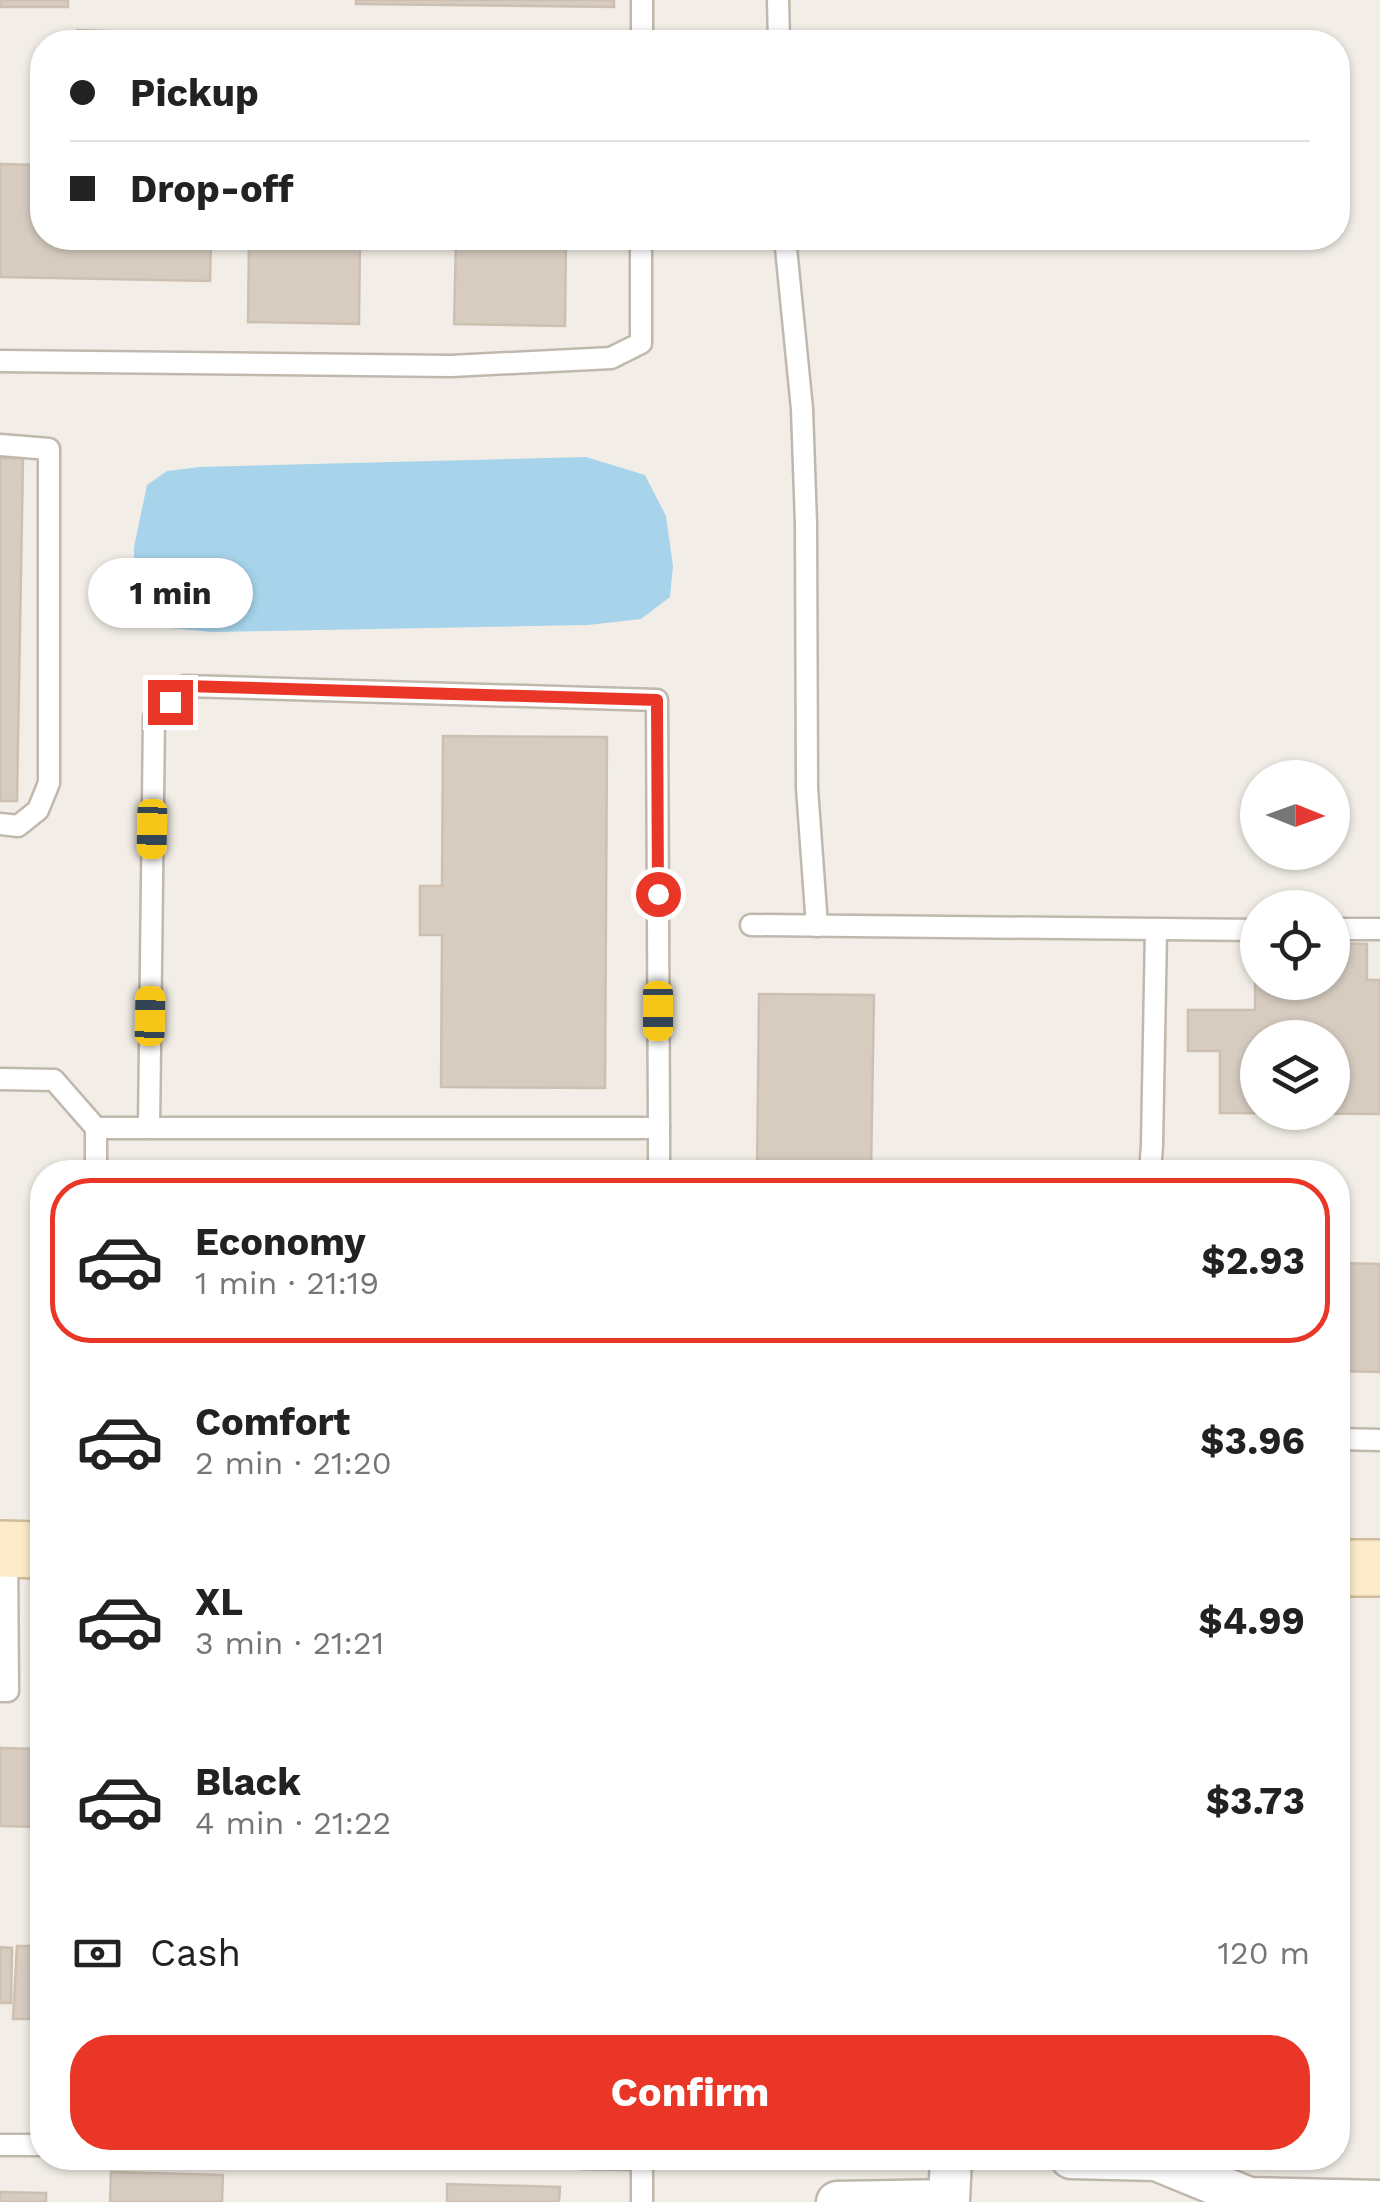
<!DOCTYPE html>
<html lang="en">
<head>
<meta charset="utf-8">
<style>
  body { margin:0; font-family:"Work Sans",sans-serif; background:#f6f6f6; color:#222; height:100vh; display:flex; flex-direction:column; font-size:38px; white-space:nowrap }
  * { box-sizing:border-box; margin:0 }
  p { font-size:32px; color:#767676 }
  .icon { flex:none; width:55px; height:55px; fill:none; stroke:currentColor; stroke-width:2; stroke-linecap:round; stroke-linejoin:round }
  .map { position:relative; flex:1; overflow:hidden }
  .sheet { position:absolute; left:30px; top:1160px; width:1320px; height:1010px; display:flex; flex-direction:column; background:#fff; border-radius:40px; box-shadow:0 2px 8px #0004 }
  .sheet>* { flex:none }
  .banner { position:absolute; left:30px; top:30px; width:1320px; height:220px; border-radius:40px; box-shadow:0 2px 8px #0004; display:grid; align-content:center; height:220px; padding:0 40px; background:#fff }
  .needle { width:65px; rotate:91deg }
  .fabs { position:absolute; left:1240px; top:760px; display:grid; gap:20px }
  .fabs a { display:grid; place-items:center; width:110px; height:110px; border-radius:50%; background:#fff; box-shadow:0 2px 8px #0004; font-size:50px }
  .end { position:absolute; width:45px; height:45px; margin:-22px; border:12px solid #ea3626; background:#fff; box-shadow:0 0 0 5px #fff }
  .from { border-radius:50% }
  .bubble { position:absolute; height:70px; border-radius:35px; background:#fff; box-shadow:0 2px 8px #0004; font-size:32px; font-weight:700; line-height:70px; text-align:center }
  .car { position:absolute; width:30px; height:60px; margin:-30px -15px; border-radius:12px; box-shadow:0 0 8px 2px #0007; background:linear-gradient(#f5c518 24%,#345 0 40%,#f5c518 0 76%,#345 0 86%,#f5c518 0) }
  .banner b { display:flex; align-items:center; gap:35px; height:95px; font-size:38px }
  .banner b+b { border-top:2px solid #e0e0e0 }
  .banner i { width:25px; height:25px; background:#222 }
  ul { padding:18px 0 0; list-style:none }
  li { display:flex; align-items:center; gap:30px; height:165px; margin:0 20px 15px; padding:0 20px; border:5px solid transparent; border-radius:40px }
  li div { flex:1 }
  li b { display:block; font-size:38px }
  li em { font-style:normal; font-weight:700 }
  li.current { border-color:#ea3626 }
  li>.icon { width:90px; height:90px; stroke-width:1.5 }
  .pay { display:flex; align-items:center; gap:25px; height:110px; padding:0 40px; font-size:38px }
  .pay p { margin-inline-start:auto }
  .primary-button { display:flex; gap:20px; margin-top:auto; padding:20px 40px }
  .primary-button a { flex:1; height:115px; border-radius:40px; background:#ea3626; color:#fff; font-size:40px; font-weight:700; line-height:115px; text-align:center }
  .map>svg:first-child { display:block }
</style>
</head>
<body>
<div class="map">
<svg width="1380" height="2202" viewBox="0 0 1380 2202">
  <rect width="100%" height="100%" fill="#f2eee7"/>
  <path fill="#a7d4eb" d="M586,457L645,475L666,516L673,566L670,597L641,619L588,625L212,632L159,627L134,600V547L147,485L167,471L200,467Z"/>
  <g fill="#d6ccc0" stroke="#cdc0b1" stroke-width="2.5" fill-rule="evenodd">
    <rect x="0" y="0" width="68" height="7"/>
    <path d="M356,0H614V7L356,4Z"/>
    <path d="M77,30L199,34V42H76Z"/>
    <path d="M0,164L42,165V238H211L210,281L0,277Z"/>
    <path d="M249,238H360L359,324L248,322Z"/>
    <path d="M456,238H566L565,326L454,324Z"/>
    <path d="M0,458H23L17,801H0Z"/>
    <path d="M443,736L607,737L605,1088L441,1087L442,935H420V886H442Z"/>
    <path d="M1255,943H1258V982H1332V943L1367,944V980H1380V1114L1220,1113V1051H1188V1010H1255ZM1258,1038H1332V1112H1258Z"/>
    <path d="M759,994L874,995L871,1172H757Z"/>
    <path d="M1338,1263L1380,1264V1372L1338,1371Z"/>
    <path d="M0,1748L42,1749V1827L0,1826Z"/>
    <path d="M17,1946H38L36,2019H13Z"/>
    <path d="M0,1947L12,1948L11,2003H0Z"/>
    <path d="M111,2172L223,2175L222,2202H110Z"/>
    <path d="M447,2184L560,2187L559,2202H447Z"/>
    <path d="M0,2192L46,2193V2202H0Z"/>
  </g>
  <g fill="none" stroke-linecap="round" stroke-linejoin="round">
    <defs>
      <g id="lane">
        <path d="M778,0L779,42"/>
        <path d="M642,42V0"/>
        <path d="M785,238L802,409L806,524L807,788L817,926"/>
        <path d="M0,361L451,366L611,358L641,343V238"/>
        <path d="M0,445L49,449V783L38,810L18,826L0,824"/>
        <path d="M751,925L1258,930"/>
        <path d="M1332,929H1380"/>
        <path d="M0,1079L54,1080L96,1128"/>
        <path d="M149,1128L154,717L185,686L657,700L659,1128"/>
        <path d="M96,1172V1128H659V1172"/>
        <path d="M1150,1172L1152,1145L1156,930"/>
        <path d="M1338,1439L1380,1440"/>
        <path d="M0,1691H8L7,1551"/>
        <path d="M0,2145H42"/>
        <path d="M583,2158L642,2159V2202"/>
      </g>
      <g id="street">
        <path d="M1071,2158L1156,2160L1249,2198L1380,2201"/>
        <path d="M837,2202L949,2200L951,2158"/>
      </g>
      <g id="secondary">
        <path d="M0,1549L42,1550"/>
        <path d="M1338,1568H1380"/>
      </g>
    </defs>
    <use href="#lane" stroke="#c0b8ad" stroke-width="25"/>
    <use href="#street" stroke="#c0b8ad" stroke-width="45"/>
    <use href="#secondary" stroke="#cfbd99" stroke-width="60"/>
    <use href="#lane" stroke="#fff" stroke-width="20"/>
    <use href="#street" stroke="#fff" stroke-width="40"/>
    <use href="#secondary" stroke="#fbebc9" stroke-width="55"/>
  </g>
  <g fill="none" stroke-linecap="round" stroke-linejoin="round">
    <path stroke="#ea3626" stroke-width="12" d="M170,702L185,686L657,700L658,894"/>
  </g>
</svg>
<div class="fabs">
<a><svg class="needle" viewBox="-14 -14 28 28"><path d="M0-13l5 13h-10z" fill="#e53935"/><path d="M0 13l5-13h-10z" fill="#767676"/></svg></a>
<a><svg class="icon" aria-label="locate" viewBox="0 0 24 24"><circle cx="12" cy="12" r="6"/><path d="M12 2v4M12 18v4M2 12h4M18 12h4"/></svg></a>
<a><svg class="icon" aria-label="layers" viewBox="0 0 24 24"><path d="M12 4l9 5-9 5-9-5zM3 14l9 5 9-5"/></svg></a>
</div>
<i class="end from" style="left:658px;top:894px"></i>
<i class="end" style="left:170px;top:702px"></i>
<div class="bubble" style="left:88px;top:558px;width:165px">1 min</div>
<i class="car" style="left:152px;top:829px;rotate:181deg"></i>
<i class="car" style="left:658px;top:1011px;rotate:180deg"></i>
<i class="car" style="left:150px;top:1016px;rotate:1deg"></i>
<div class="banner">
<b><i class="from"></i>Pickup</b>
<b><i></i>Drop-off</b>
</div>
<section class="sheet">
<ul>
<li class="current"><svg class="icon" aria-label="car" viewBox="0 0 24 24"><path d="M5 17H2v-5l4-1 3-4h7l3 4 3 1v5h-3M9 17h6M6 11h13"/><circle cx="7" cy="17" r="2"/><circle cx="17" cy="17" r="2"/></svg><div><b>Economy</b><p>1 min · 21:19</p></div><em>$2.93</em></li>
<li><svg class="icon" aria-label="car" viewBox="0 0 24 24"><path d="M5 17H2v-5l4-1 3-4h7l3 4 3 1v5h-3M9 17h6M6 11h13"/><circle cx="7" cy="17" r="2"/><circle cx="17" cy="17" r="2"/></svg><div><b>Comfort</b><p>2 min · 21:20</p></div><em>$3.96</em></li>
<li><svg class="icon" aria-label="car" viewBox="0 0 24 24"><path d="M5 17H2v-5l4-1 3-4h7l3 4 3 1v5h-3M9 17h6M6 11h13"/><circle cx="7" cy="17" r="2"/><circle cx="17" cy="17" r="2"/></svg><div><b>XL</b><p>3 min · 21:21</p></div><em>$4.99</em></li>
<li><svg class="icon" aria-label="car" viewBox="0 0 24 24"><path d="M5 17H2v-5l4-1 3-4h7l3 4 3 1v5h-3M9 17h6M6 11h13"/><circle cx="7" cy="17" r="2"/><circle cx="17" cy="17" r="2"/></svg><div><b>Black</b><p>4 min · 21:22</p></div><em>$3.73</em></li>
</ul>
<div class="pay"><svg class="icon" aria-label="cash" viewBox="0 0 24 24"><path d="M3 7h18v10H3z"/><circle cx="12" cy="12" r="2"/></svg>Cash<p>120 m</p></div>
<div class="primary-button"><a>Confirm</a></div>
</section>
</div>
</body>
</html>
